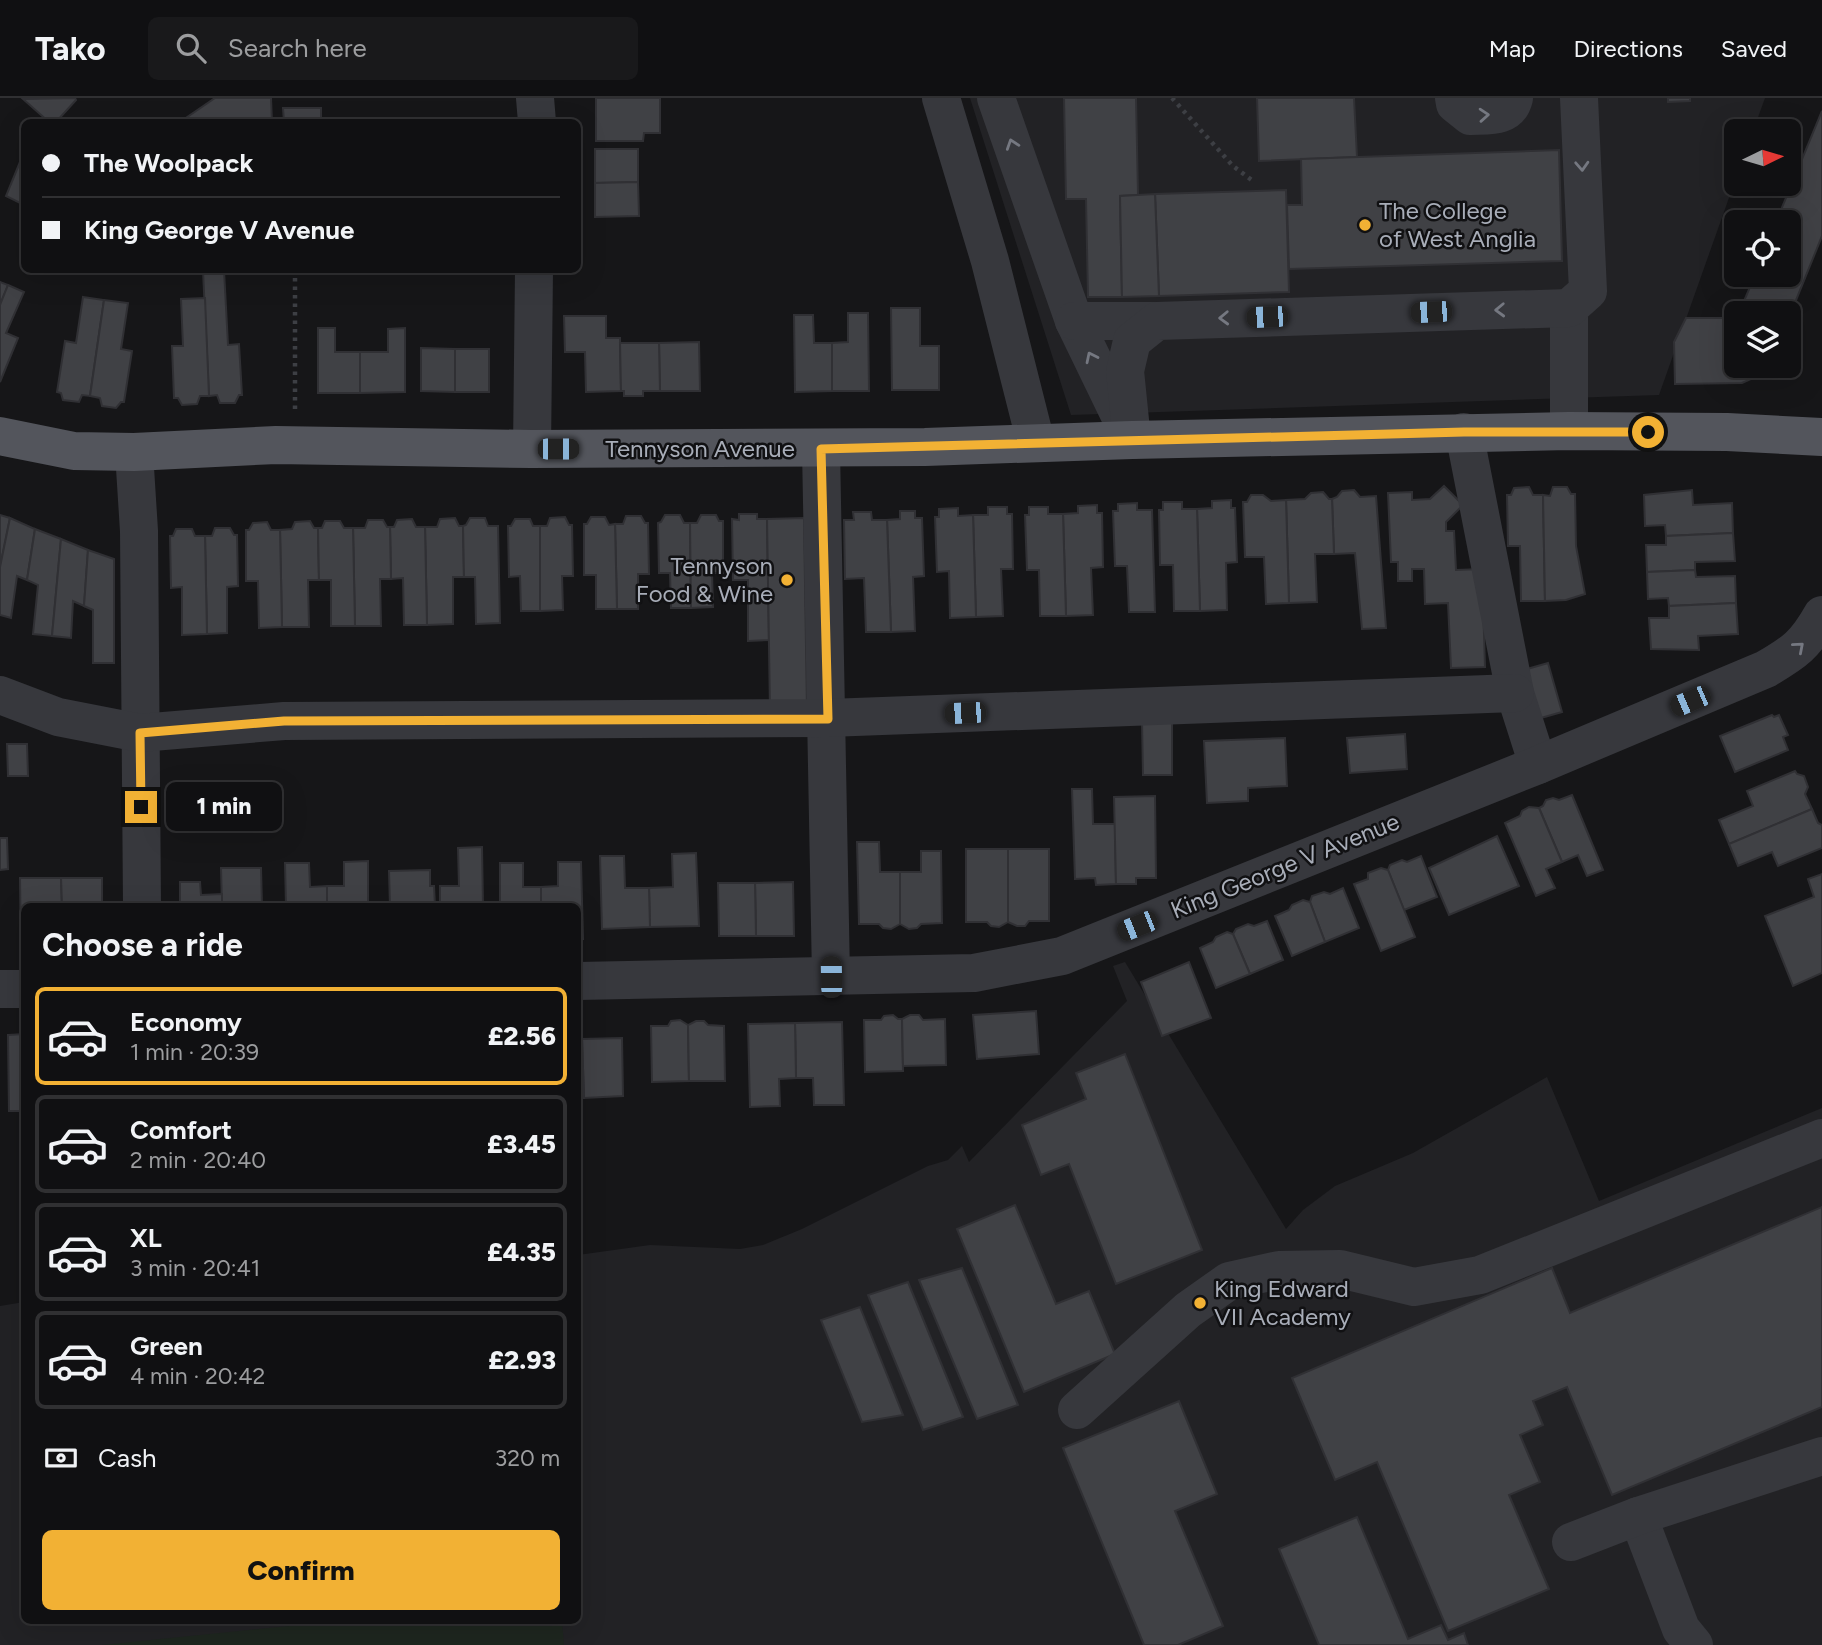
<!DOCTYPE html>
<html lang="en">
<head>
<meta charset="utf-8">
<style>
  body { margin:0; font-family:Figtree,sans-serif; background:#19191b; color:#f1f3f6; height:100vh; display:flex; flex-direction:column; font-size:26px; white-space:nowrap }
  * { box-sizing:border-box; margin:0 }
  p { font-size:23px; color:#9c9d9f }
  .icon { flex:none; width:38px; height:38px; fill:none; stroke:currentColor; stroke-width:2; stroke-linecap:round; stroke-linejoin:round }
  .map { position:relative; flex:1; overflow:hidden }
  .panel { position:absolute; left:21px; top:805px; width:560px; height:721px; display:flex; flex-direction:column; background:#101012; border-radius:10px; box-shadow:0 7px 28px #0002,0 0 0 2px #303032 }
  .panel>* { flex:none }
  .guide { position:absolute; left:21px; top:21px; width:560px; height:154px; border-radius:10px; box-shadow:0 7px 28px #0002,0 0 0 2px #303032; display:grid; align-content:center; height:154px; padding:0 21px; background:#101012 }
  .needle { width:46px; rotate:85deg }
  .tools { position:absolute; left:1724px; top:21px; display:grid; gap:14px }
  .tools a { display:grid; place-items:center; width:77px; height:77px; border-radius:10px; background:#101012; box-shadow:0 7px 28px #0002,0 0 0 2px #303032; font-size:35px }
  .end { position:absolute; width:32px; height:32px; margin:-16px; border:9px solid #f2b134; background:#111; box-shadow:0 0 0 4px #111 }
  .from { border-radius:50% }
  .bubble { position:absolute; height:49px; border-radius:10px; background:#101012; box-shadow:0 7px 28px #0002,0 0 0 2px #303032; font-size:23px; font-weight:800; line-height:49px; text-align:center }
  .car { position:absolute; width:21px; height:42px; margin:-21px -10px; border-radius:9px; box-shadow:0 0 5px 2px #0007; background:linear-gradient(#222 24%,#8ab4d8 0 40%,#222 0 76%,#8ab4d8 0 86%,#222 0) }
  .guide b { display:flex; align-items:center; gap:24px; height:66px; font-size:26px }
  .guide b+b { border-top:2px solid #303032 }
  .guide i { width:18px; height:18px; background:#f1f3f6 }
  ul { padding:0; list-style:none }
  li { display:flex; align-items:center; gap:21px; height:98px; margin:0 14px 10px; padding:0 7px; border:4px solid #303032; border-radius:10px }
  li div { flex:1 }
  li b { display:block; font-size:26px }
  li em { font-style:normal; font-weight:800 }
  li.active { border-color:#f2b134 }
  li>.icon { width:63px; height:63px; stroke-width:1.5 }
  h2 { padding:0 21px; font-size:32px; line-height:84px }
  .pay { display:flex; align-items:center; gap:18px; height:77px; padding:0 21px; font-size:26px }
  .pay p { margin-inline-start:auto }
  .action { display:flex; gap:14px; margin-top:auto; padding:14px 21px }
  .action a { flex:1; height:80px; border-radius:10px; background:#f2b134; color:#111; font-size:28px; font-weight:800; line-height:80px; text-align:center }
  header { display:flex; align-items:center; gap:42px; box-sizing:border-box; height:98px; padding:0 35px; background:#101012; border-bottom:2px solid #303032 }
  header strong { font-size:33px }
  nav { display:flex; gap:38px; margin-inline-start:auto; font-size:24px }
  .search { width:490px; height:63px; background:#19191b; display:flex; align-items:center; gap:18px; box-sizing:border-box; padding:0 24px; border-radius:10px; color:#9c9d9f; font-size:26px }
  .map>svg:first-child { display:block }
</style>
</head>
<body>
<header>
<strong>Tako</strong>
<div class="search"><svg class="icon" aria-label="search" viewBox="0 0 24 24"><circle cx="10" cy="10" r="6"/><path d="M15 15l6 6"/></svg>Search here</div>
<nav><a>Map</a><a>Directions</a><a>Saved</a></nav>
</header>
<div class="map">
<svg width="1822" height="1547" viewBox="0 0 1822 1547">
  <rect width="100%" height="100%" fill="#161618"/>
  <g fill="#222225">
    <path d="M970,0H1765L1753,33H1736V80L1659,297L1071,317Z"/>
    <path d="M1125,864L1286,1131L1303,1112L1335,1088L1413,1055L1547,979L1599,1103L1822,1010V1547H0V1208L24,1204V1522H578V1157L650,1147L740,1151L763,1147L802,1131L928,1068L948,1062L962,1048L969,1064L1127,903L1113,868Z"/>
  </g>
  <path fill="#1e261f" d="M348,1522L562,1523L564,1547H102Z"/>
  <g fill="#404145" stroke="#303034" stroke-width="2">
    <path d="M75,0L76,2L56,24H49L23,1Z"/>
    <path d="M215,0H271L272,24H180Z"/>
    <path d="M596,0H660V35H644L643,43H596Z"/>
    <path d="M1064,0H1136L1138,97L1120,98L1122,199H1088L1086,101H1066Z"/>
    <path d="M1257,0H1354L1357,59L1259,63Z"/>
    <path d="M1668,0H1690V3L1668,4Z"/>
    <path d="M283,10H321V24H284Z"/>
    <path d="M1822,13V138L1788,222V215H1739L1755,177H1788V124H1776Z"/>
    <path d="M595,51H638V84L595,85Z"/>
    <path d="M1559,52L1562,163L1289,171L1287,107H1302L1301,61Z"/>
    <path d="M20,64L24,66V107L6,98Z"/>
    <path d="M638,84L639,118L595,119V85Z"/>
    <path d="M1286,92L1289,194L1159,198L1155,96Z"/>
    <path d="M1155,96L1159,198L1122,199L1120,98Z"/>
    <path d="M224,172L228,247L239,246L242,297H239L235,305H220L217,297L209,298L203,173Z"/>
    <path d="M0,184L8,187L0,207Z"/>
    <path d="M8,187L24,194L6,235L18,240L0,284V207Z"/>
    <path d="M83,199L104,202L90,298L82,297L79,304L63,302L61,295L57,294L65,243L76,245Z"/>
    <path d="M205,200L209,298H200L197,306L182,307L178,300H174L172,248H183L181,201Z"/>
    <path d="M104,202L128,205L121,251L132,253L124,304H121L116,310L102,308L100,300L90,298Z"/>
    <path d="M891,210H920V248H939V292H892Z"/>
    <path d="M848,215H868L869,293H832V245L848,244Z"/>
    <path d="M794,217H813L814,245H832V293L795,294Z"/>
    <path d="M564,218H606V240H620L621,293L586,294L585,254H565Z"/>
    <path d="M1686,220H1736V268H1767L1760,277L1742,285L1675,286L1674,244Z"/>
    <path d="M318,230H335V254H360V295H318Z"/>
    <path d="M405,230V294L360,295V254H388V231Z"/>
    <path d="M699,244L700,293H660L659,245Z"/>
    <path d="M620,245H659L660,293H643V298H624V293H621Z"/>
    <path d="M421,250L455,251V294L421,293Z"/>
    <rect x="455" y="251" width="34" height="43"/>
    <path d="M1444,388L1463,407L1446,424V433H1454L1456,472L1482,471L1485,569L1451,570L1448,505L1425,506L1424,471H1412V483H1398V464H1391L1388,395L1412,394V402L1430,401Z"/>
    <path d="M1529,389L1533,397H1543L1545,503H1521L1520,448H1508L1507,397H1511L1514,390Z"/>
    <path d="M1553,389H1567L1571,396H1575L1576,448L1585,496L1566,502L1545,503L1543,397L1550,398Z"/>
    <path d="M1354,392L1360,399L1376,398L1386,530L1362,531L1355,455L1334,456L1332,401L1337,399L1342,393Z"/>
    <path d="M1692,392L1693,407L1732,405L1733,435L1666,438L1665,427L1645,428L1644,397Z"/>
    <path d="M1323,394L1329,401H1332L1334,456H1315L1317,504L1289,505L1286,402L1305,401L1311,395Z"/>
    <path d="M1251,397H1263L1271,403L1286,402L1289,505L1266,506L1264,459H1245L1243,404H1247Z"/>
    <path d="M1231,402V410H1235L1237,464L1226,465L1227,512L1200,513L1197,411L1212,410V403Z"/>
    <path d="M1163,404H1182V411H1197L1200,513H1174L1173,467H1160L1159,412H1163Z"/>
    <path d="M1137,405V412H1152L1155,514H1129L1127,468H1115L1113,413H1118V406Z"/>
    <path d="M1097,407V415H1102L1103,469L1091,470L1093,517L1066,518L1063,416L1078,415V408Z"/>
    <path d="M988,409H1007V416H1012L1013,471H1001L1003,518L976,519L973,417H988Z"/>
    <path d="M1029,409H1048V416H1063L1066,518H1040L1039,472H1027L1025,417H1029Z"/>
    <path d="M958,410V418L973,417L976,519L950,520L949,473L937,474L935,419H939V411Z"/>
    <path d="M900,413H915V420H922L924,478L913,479L915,533L891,534L887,422L900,421Z"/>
    <path d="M853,414H871L872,422H887L891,534H866L864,480L845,481L844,422H854Z"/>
    <path d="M739,416H757V421H767L769,542L748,543V482H733L732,421L739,422Z"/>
    <path d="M0,417L10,420L0,469Z"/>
    <path d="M665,417H680L684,425H690L691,510H671L670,475H659L658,425L661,424Z"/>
    <path d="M701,417H716L719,423H723V475H712L713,509L691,510L690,425H697Z"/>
    <path d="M626,418H641L645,425H648L649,476H638V511H617L615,426H623Z"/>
    <path d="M565,419L569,427H572L573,478H562L563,512L540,513V428H547L550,420Z"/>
    <path d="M591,419H605L609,427L615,426L617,511H596V477H584V426H587Z"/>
    <path d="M10,420L35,431L27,482L17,478L11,520L0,517V469Z"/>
    <path d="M455,420L459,428H463L464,479H453V526L427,527L425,429H437L440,421Z"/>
    <path d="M470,420H485L488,428H498L500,525L476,526L475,479H464L463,428L466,427Z"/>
    <path d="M804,420L807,612H770L767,421Z"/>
    <path d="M412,421L416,429H425L427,527H404L403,480L391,481L390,429H394L397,422Z"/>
    <path d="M515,421H530L533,428H540V513H521L520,478L509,479L508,428H511Z"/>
    <path d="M368,422H383L387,429H390L391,481H380L381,528H355L353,430H365Z"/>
    <path d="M310,423L314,430H318L319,482H308L309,529H282L280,432L292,431L295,424Z"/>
    <path d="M325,423H340L344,430H353L355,528H331V482H319L318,430H322Z"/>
    <path d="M267,424L271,432H280L282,529L259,530L258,483H246V432H249L253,425Z"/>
    <path d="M215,430H230L234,437H237L238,488L227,489V535L207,536L205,438H212Z"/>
    <path d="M35,431L61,441L52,538L33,536L38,487L27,482Z"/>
    <path d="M176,431H192L195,438H205L207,536L182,537V489L171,490L170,438H173Z"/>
    <path d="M1733,435L1735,463L1695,464V472L1647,474L1646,447H1666V438Z"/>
    <path d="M61,441L88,452L84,508L73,503L71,540L52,538Z"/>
    <path d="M88,452L114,461V565H93V512L84,508Z"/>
    <path d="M1695,472L1696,479L1735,478L1736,505L1669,508L1668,500L1648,501L1647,474Z"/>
    <path d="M1736,505L1738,536L1698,538L1699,552L1651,551L1649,520H1669V508Z"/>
    <path d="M1548,565L1562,614L1534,622L1520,573Z"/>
    <path d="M1772,617L1774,619L1779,617L1788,637L1783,639L1788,652L1735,674L1720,638Z"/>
    <path d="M1142,623H1172V677H1143Z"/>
    <path d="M1405,636L1407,671L1350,675L1347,640Z"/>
    <path d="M1285,640L1287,688L1248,690V703L1207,705L1204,643Z"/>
    <path d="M7,646H27L28,678H8Z"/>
    <path d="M1795,673L1797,676L1804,678L1808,689L1805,696L1812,711L1729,746L1719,722L1753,708L1747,693Z"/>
    <path d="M1072,691H1092L1093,726H1115L1116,786L1096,787L1095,780L1075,781Z"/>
    <path d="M1572,697L1603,772L1587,778L1578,757L1562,764L1539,710L1543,708L1546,702L1553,700L1559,702Z"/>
    <path d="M1155,698L1156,780H1136V786H1116L1114,699Z"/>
    <path d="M1529,709L1539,710L1562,764L1546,771L1555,790L1536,798L1505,725L1520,718L1522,713Z"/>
    <path d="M1812,711L1818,725L1822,727V750L1778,768L1772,754L1738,768L1729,746Z"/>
    <path d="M1497,738L1519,788L1449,817L1429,770Z"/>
    <path d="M0,740H7L8,771L0,772Z"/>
    <path d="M857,744H879L880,774H900V826L891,831L883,830L879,826H859Z"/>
    <path d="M482,749L483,808H440V788H459L458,750Z"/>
    <path d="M966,751H1008V824L999,829L991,828L987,824H966Z"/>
    <path d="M1008,751H1049V823H1029L1025,828H1017L1008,824Z"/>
    <path d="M921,753H941L942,825L921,826L917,830L909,831L900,826V774H921Z"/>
    <path d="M696,755L699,828L650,829L649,790L673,789L672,756Z"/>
    <path d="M600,758H624L625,790H649L650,829L602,831Z"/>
    <path d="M1421,758L1437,799L1404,812L1388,772L1390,767L1402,762L1407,764Z"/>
    <path d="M368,763V808H327V788H344V764Z"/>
    <path d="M558,764H581L583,841H578V808H541V789L558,788Z"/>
    <path d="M285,765H309L310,789L327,788V808H286Z"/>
    <path d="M500,765H523V789H541V808H500Z"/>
    <path d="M221,770H261L262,808H222Z"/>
    <path d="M1381,770L1388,772L1415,839L1381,853L1354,786L1368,781V775Z"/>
    <path d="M430,772V788H434L435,808H390L389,773Z"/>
    <path d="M1822,776V875L1793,888L1765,818L1814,799L1808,781Z"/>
    <path d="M20,780H61L62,808H24V853H21Z"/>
    <path d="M61,780H102V808H62Z"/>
    <path d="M180,784H200L201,797L222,796V808H180Z"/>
    <path d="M793,784L794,838H756L755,785Z"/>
    <path d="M718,785H755L756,838H719Z"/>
    <path d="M1343,790L1359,830L1325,844L1310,804L1312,798L1324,794L1330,796Z"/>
    <path d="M1303,802L1310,804L1325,844L1292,858L1275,818L1289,812L1292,807Z"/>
    <path d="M1267,823L1283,862L1250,876L1233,836L1236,831L1248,826L1254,828Z"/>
    <path d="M1227,834L1233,836L1250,876L1216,890L1200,850L1213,844L1216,839Z"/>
    <path d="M1189,864L1211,920L1162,938L1141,884Z"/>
    <path d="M1036,913L1039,956L977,961L973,917Z"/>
    <path d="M893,917L898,921H902L903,973L865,974L864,922H881L884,918Z"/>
    <path d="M910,917H919L923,922L945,921L946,967L903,968L902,921Z"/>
    <path d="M680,922L688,927L689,983L652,984L651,928H668L671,923Z"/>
    <path d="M696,923H704L708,927L724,928L725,983H689L688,927Z"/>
    <path d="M842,924L844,1007H814L813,980H796L795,925Z"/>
    <path d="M795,925L796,980L779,981L780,1008L750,1009L748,926Z"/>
    <path d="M8,937L24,936V1013H9Z"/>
    <path d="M622,940L623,998L584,1000L582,941Z"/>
    <path d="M578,941H582L584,1000H578Z"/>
    <path d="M1125,956L1202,1152L1116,1186L1069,1066L1041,1077L1022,1027L1086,1001L1076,975Z"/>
    <path d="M1015,1107L1056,1206L1089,1193L1115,1256L1024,1294L957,1131Z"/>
    <path d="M1822,1109V1309L1612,1397L1567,1289L1533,1303L1543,1327L1520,1337L1540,1384L1509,1397L1549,1491L1448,1533L1377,1364L1335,1382L1292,1280L1552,1170L1570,1215Z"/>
    <path d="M962,1170L1018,1307L977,1321L919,1182Z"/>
    <path d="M908,1184L963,1319L923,1332L868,1197Z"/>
    <path d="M860,1209L903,1317L862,1324L821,1222Z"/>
    <path d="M1179,1303L1217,1396L1175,1413L1223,1528L1178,1547H1144L1063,1350Z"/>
    <path d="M1357,1419L1408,1541L1441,1527L1448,1542L1464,1535L1468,1547H1319L1279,1451Z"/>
  </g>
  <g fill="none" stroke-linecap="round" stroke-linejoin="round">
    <g stroke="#3d3f44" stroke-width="4.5" stroke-dasharray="3.5 5" stroke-linecap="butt">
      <path d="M1172,0L1233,68L1253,83"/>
      <path d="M295,311V172"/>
    </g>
    <g stroke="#37383d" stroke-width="38">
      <path d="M535,0L537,24"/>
      <path d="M941,0L990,163L1036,345"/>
      <path d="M996,0L1074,223L1120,318"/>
      <path d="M1454,0L1455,6L1470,18C1487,17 1509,21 1514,0"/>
      <path d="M1569,210V333"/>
      <path d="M1074,223H1157"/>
      <path d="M1464,334L1515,595L1538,667"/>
      <path d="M1132,342L1125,273L1132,243L1157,223L1569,210L1588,193L1579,0"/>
      <path d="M532,351L534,172"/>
      <path d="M821,351L831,879"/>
      <path d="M134,354L139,433L142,808"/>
      <path d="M0,597L58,619L140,635L284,623L828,620L1515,595"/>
      <path d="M578,883L974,875L1062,858L1538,667L1766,571C1795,554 1805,547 1822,517"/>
      <path d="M0,891H24"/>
      <path d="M1077,1312L1188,1212L1229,1183L1279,1172L1340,1171L1414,1189L1480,1177L1822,1040"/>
      <path d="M1638,1418L1681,1531L1694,1547"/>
      <path d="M1571,1444L1638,1418L1822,1358"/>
    </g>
    <path stroke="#53555c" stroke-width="38" d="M0,338L74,353L134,354L276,347L532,351L925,349L1132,342L1569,333L1727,334L1822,339"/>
  </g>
  <defs><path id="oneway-chevron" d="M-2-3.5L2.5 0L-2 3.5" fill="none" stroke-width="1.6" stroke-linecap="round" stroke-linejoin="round" transform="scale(1.75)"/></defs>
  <g stroke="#757881">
    <use href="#oneway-chevron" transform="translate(1484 17) rotate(-4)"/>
    <use href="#oneway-chevron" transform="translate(1012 46) rotate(-109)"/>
    <use href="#oneway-chevron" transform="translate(1582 68) rotate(87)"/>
    <use href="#oneway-chevron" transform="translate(1500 212) rotate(178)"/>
    <use href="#oneway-chevron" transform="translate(1224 220) rotate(178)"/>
    <use href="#oneway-chevron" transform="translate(1091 259) rotate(-116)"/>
    <use href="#oneway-chevron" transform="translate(1799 549) rotate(-41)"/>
  </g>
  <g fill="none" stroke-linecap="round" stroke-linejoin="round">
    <path stroke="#f2b134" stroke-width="9" d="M141,709L140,635L284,623L828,621L821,351L1464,334H1648"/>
  </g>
  <g fill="#f2b134" stroke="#111113" stroke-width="2.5">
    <circle cx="1365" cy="127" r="7"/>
    <circle cx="787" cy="482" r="7"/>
    <circle cx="1200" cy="1205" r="7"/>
  </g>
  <g text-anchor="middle" stroke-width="5" stroke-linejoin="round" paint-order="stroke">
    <g font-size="24" fill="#a8adb8" stroke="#111113" text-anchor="start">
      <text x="1379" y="121">The College<tspan x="1379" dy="28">of West Anglia</tspan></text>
      <text x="773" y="476" text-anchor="end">Tennyson<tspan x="773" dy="28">Food &amp; Wine</tspan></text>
      <text x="1214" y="1199">King Edward<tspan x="1214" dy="28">VII Academy</tspan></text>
    </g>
    <g font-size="24" fill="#a8adb8" stroke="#111113">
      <text x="700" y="359">Tennyson Avenue</text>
      <text transform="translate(1285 768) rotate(-22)" y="8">King George V Avenue</text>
    </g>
  </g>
</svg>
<div class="tools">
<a><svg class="needle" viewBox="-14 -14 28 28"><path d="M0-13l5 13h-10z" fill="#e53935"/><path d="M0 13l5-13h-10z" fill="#9c9d9f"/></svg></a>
<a><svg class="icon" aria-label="locate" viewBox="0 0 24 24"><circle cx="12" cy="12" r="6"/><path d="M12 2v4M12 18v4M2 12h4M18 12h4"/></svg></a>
<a><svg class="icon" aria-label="layers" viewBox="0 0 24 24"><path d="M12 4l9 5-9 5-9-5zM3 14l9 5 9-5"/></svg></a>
</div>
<i class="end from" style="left:1648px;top:334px"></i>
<i class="end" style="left:141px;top:709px"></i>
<div class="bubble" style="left:166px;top:684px;width:116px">1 min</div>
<i class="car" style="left:1431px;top:214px;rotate:268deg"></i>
<i class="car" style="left:1267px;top:219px;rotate:268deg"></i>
<i class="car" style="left:558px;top:351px;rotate:90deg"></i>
<i class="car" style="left:1690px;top:603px;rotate:247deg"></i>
<i class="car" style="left:965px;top:615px;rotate:268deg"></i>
<i class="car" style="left:1137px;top:828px;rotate:248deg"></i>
<i class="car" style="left:831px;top:879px;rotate:359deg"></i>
<div class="guide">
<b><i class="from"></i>The Woolpack</b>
<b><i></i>King George V Avenue</b>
</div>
<section class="panel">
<h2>Choose a ride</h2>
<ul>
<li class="active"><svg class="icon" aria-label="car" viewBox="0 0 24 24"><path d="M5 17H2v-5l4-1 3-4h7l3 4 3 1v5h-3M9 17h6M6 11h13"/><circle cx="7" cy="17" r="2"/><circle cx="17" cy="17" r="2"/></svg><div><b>Economy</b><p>1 min · 20:39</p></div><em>£2.56</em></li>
<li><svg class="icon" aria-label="car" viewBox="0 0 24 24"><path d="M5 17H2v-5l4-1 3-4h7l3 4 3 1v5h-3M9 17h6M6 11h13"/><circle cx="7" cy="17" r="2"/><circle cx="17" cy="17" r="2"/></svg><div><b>Comfort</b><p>2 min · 20:40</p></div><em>£3.45</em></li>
<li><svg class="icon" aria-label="car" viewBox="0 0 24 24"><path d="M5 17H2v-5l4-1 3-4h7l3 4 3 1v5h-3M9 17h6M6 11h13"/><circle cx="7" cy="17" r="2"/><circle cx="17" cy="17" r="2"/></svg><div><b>XL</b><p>3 min · 20:41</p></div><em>£4.35</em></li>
<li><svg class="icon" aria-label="car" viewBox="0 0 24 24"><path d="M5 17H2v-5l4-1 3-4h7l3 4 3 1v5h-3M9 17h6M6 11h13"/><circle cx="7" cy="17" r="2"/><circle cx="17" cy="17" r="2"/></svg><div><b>Green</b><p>4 min · 20:42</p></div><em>£2.93</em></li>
</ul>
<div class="pay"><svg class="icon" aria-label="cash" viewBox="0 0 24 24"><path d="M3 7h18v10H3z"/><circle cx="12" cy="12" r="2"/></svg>Cash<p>320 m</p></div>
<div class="action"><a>Confirm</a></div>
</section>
</div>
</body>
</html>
